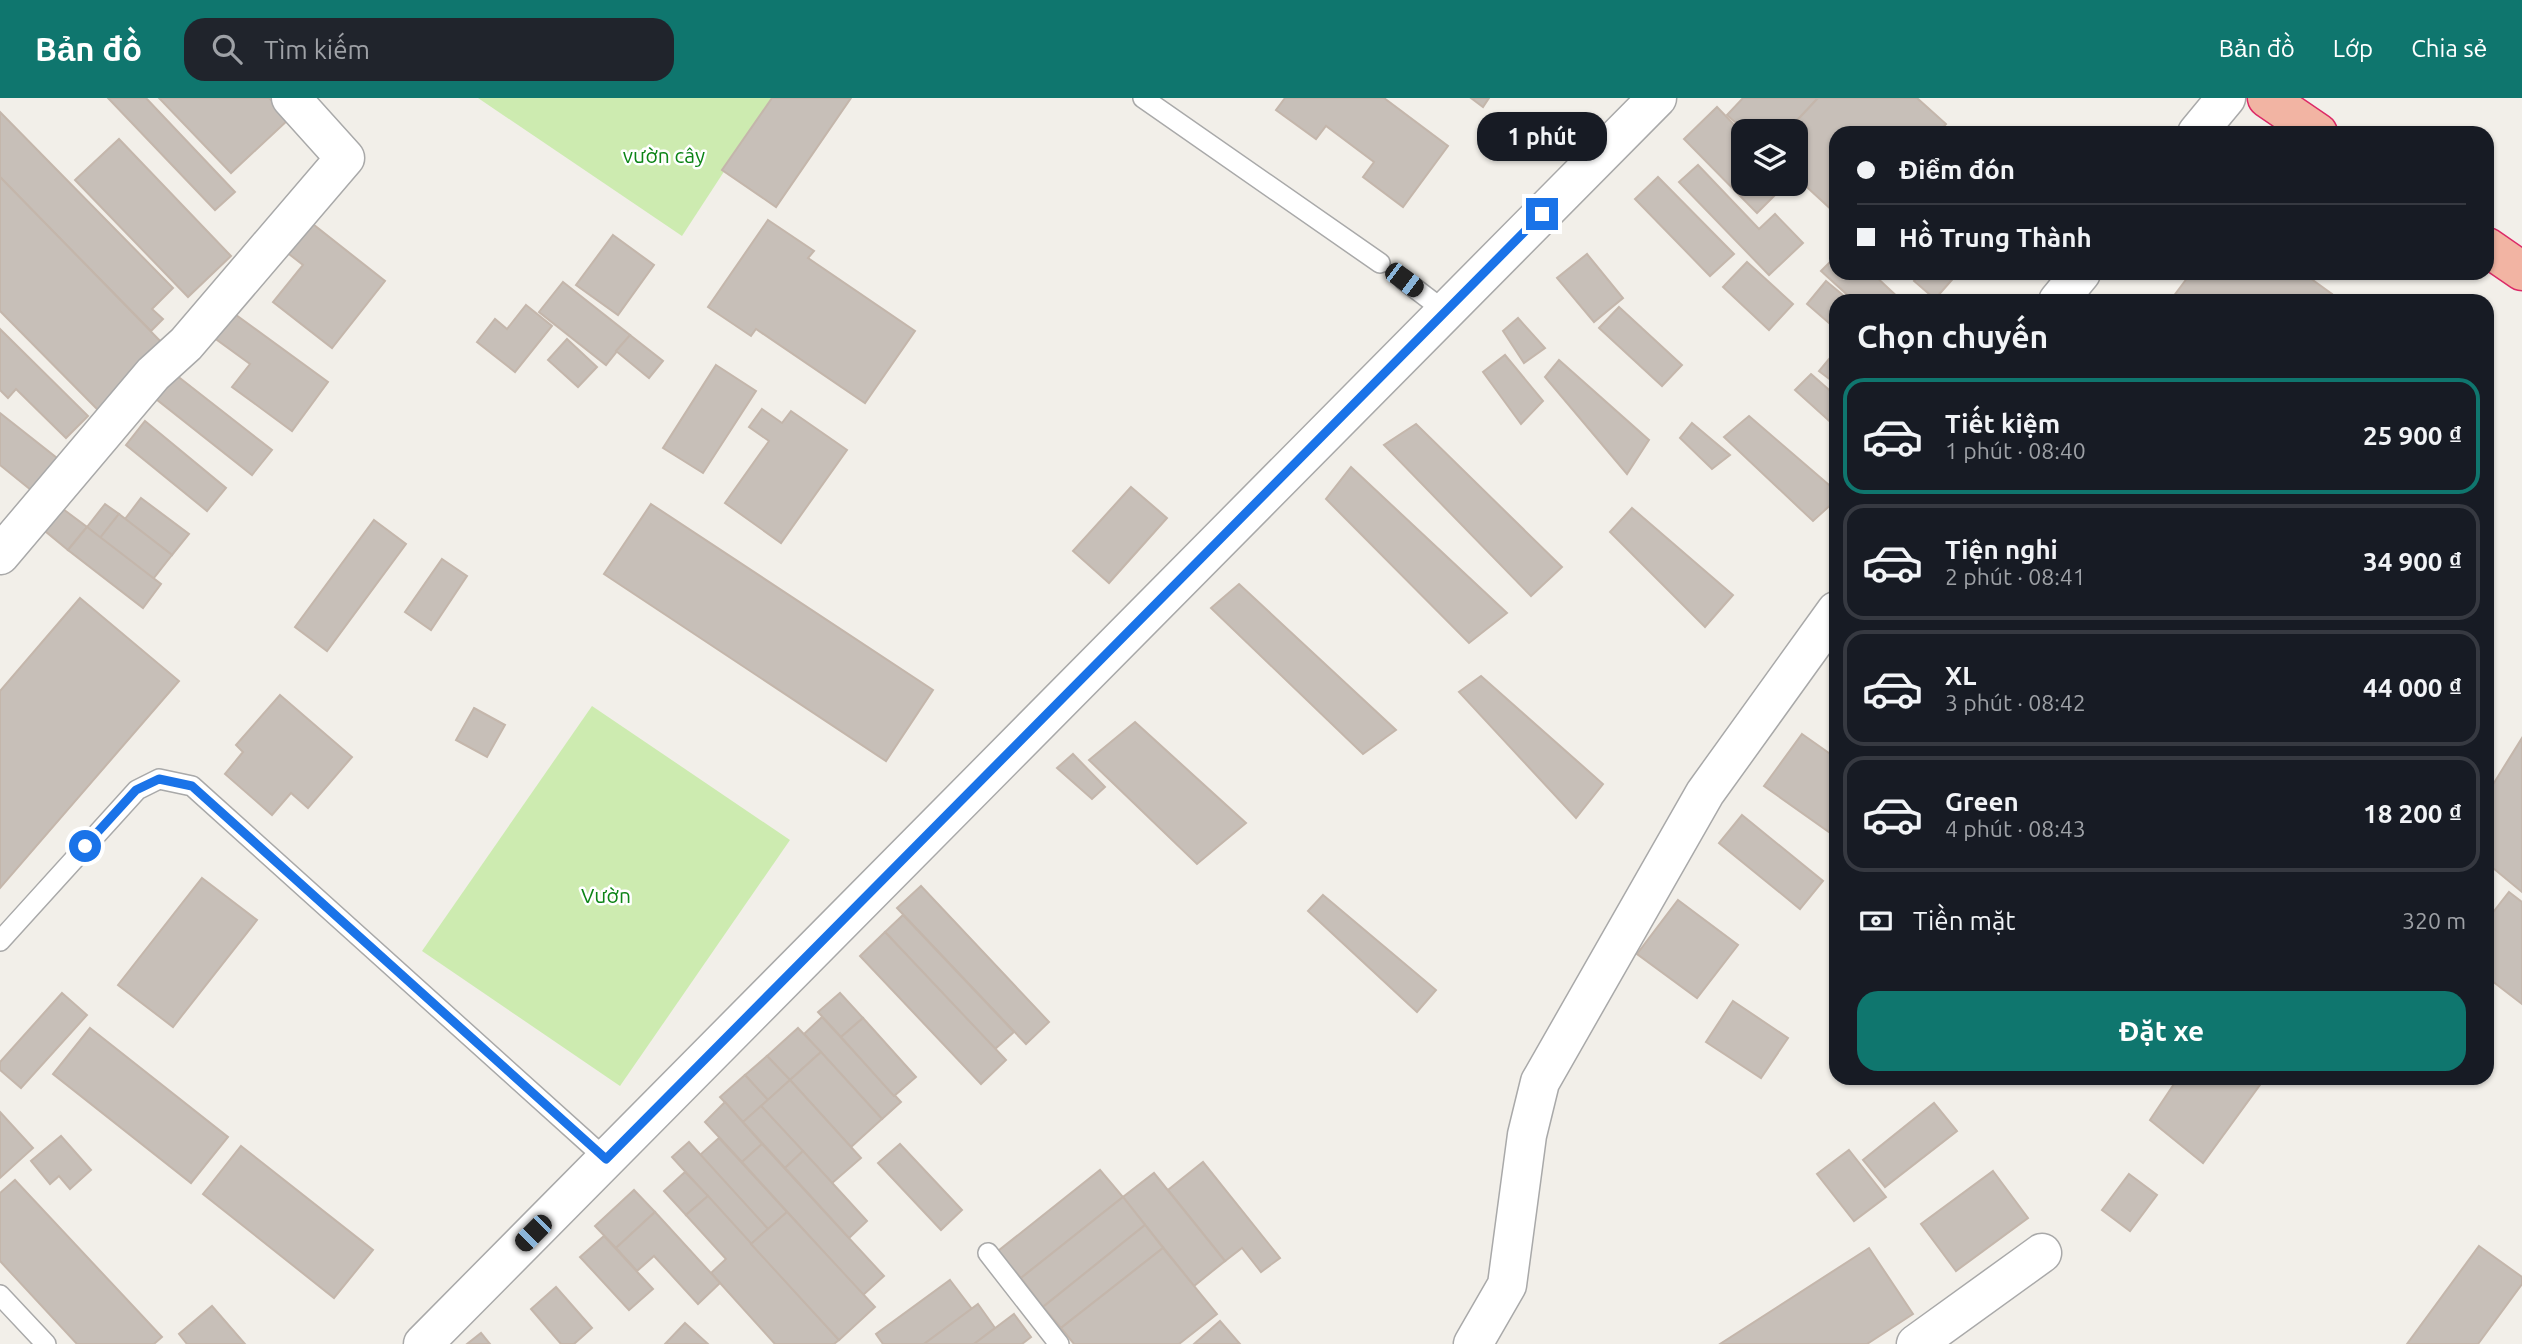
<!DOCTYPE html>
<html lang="vi">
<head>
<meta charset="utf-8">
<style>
  body { margin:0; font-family:Ubuntu,sans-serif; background:#20242c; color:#f1f3f6; height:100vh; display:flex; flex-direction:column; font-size:26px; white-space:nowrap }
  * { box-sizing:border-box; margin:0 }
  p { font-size:23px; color:#9ea1a6 }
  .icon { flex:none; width:38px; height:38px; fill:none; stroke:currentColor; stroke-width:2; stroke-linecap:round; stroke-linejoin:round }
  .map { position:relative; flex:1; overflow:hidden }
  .details { position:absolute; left:1829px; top:196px; width:665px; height:791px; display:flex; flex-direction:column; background:#171b24; border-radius:21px; box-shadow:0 2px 5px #0004 }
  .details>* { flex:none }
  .top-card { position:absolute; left:1829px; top:28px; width:665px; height:154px; border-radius:21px; box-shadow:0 2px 5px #0004; display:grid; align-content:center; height:154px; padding:0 28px; background:#171b24 }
  .controls { position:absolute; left:1731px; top:21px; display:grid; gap:14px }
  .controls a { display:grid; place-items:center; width:77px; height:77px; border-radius:14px; background:#171b24; box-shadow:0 2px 5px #0004; font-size:35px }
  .end { position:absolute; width:32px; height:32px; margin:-16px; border:9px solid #1a73e8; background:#fff; box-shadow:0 0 0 4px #fff }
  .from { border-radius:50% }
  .bubble { position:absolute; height:49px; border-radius:21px; background:#171b24; box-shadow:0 2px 5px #0004; font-size:23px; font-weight:700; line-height:49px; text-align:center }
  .car { position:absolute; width:21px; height:42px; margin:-21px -10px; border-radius:9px; box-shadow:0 0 5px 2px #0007; background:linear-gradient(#222 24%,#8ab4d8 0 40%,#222 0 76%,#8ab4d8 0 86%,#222 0) }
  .top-card b { display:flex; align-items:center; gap:24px; height:66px; font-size:26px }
  .top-card b+b { border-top:2px solid #363941 }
  .top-card i { width:18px; height:18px; background:#f1f3f6 }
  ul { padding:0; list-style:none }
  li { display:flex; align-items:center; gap:21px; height:116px; margin:0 14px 10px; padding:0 14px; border:4px solid #363941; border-radius:21px }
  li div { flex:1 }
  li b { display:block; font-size:26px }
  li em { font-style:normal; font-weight:700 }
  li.active { border-color:#0f766e }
  li>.icon { width:63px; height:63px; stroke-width:1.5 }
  h2 { padding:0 28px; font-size:32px; line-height:84px }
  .pay { display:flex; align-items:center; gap:18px; height:77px; padding:0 28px; font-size:26px }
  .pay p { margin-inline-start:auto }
  .action { display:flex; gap:14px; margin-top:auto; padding:14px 28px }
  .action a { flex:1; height:80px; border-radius:21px; background:#0f766e; color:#fff; font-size:28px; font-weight:700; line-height:80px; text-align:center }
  header { display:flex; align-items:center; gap:42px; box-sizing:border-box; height:98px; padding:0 35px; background:#0f766e; color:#fff }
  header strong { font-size:33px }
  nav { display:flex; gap:38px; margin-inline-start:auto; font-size:24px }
  .search { width:490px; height:63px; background:#20242c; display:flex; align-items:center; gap:18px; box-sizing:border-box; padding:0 24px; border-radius:21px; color:#9ea1a6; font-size:26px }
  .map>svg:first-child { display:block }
</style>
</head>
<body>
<header>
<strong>Bản đồ</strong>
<div class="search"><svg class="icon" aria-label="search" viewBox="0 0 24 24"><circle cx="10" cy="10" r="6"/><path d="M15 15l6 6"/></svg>Tìm kiếm</div>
<nav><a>Bản đồ</a><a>Lớp</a><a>Chia sẻ</a></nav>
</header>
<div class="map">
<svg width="2522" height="1246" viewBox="0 0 2522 1246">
  <rect width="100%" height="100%" fill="#f2efe9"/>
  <g fill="#cdebb0">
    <path d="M478,0H772L682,138Z"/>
    <path d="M592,608L790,742L620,988L422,853Z"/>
  </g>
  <g fill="#c7bfb8" stroke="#c4b6ab" stroke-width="2">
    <path d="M108,0H146L235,94L215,112Z"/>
    <path d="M159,0H269L289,21L231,75Z"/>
    <path d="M772,0H851L776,109L722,72Z"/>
    <path d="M1285,0H1384L1448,48L1403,109L1363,79L1374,64L1326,28L1316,41L1276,12Z"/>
    <path d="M1471,0H1489L1483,9Z"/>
    <path d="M1743,0H1818L1787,33H1745L1727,17Z"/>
    <path d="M1818,0H1917L1946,26L1938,35H1836V116L1796,79V33H1787Z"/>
    <path d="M1717,9L1743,36V86H1786L1757,115L1684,41Z"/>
    <path d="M0,14L173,190L152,211L163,221L151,233L0,79Z"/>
    <path d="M119,41L231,158L188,199L75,82Z"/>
    <path d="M1698,67L1759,131L1775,116L1803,145L1769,177L1679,84Z"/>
    <path d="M0,79L167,250L100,314L0,213Z"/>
    <path d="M1658,79L1734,156L1710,178L1635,101Z"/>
    <path d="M304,119L385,183L332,250L273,204L303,167L280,149Z"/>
    <path d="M768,122L814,153L808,160L915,233L865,305L756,231L751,238L708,209Z"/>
    <path d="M613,137L654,167L618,217L576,187Z"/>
    <path d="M1587,156L1623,200L1594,224L1557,180Z"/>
    <path d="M1836,158V175H1872L1902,203H1854L1821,173Z"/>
    <path d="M1747,164L1793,206L1769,232L1723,189Z"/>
    <path d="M1921,175H1958L1935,201L1914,183Z"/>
    <path d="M2191,175H2303L2332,196L2327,203H2170Z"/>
    <path d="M1826,183L1850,203H1836V231L1807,206Z"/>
    <path d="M563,184L630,237L606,267L539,214Z"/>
    <path d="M526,207L552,228L515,274L477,244L495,221L507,231Z"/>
    <path d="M1619,209L1682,267L1662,288L1599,230Z"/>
    <path d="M232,214L328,284L292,333L232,289L250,266L213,239Z"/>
    <path d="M1518,220L1545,250L1524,265L1503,233Z"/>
    <path d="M0,231L88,318L66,340L16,291L8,300L0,292Z"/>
    <path d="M630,237L663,263L649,280L616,253Z"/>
    <path d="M567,241L597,269L578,289L548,262Z"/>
    <path d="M1834,255L1836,257V286L1819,273Z"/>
    <path d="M1505,257L1543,303L1521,326L1483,274Z"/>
    <path d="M1559,262L1649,342L1627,376L1545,279Z"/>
    <path d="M716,267L756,293L703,375L663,350Z"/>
    <path d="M1811,276L1836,298V329L1795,292Z"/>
    <path d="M176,277L272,352L252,377L156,301Z"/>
    <path d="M762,311L782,325L791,313L847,352L781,445L725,405L769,343L749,329Z"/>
    <path d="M0,315L62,364L36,396L0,367Z"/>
    <path d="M1749,318L1836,393V402L1813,423L1724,339Z"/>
    <path d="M145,323L226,390L207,413L126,347Z"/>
    <path d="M1692,325L1730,357L1712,371L1680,340Z"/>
    <path d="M1416,326L1562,469L1531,498L1384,347Z"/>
    <path d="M1351,369L1507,515L1469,545L1326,401Z"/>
    <path d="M1131,389L1167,420L1109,485L1073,453Z"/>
    <path d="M141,400L189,436L172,457L125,421Z"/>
    <path d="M105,406L119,416L100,440L87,429Z"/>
    <path d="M651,406L933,592L886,663L604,476Z"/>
    <path d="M1632,410L1733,497L1705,529L1610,434Z"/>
    <path d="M63,411L87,429L68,452L45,433Z"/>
    <path d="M119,416L172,457L153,481L100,440Z"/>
    <path d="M374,422L406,446L327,553L295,529Z"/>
    <path d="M87,429L161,486L143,510L68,452Z"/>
    <path d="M442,461L467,478L431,532L405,514Z"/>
    <path d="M1239,486L1396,632L1363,656L1211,510Z"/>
    <path d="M80,500L179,583L0,790V593Z"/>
    <path d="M1481,578L1603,686L1576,720L1459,594Z"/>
    <path d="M280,597L352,659L308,710L291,695L272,717L225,676L243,654L236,647Z"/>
    <path d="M474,610L505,627L487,659L456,642Z"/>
    <path d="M1135,624L1246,725L1197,766L1089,662Z"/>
    <path d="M1802,636L1836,660V739L1764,688Z"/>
    <path d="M2522,640V794L2487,765V696Z"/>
    <path d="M1073,656L1105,689L1092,701L1057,670Z"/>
    <path d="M1742,717L1823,783L1800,811L1719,745Z"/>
    <path d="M202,780L257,822L173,929L118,887Z"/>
    <path d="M921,788L1049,924L1026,946L897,810Z"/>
    <path d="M2509,794L2522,804V906L2487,879V822Z"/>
    <path d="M1323,797L1436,892L1417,914L1308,813Z"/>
    <path d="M1678,802L1738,847L1697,900L1637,856Z"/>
    <path d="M903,817L1014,934L995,951L885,834Z"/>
    <path d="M885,834L1006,962L981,986L860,858Z"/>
    <path d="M62,895L87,917L21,990L0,972V964Z"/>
    <path d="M840,895L863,920L841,939L818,914Z"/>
    <path d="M1733,903L1788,940L1761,980L1706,944Z"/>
    <path d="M822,919L901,1004L882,1021L804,936Z"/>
    <path d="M863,920L916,979L894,998L841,939Z"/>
    <path d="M90,930L228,1039L191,1085L53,976Z"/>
    <path d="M798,930L821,954L790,982L767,958Z"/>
    <path d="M821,954L882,1021L851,1049L790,982Z"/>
    <path d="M767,958L790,982L768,1002L745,977Z"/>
    <path d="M745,977L768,1002L743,1024L720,999Z"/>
    <path d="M2178,980H2265L2203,1065L2150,1022Z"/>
    <path d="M790,982L861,1060L832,1085L761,1008Z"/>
    <path d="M725,1004L762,1046L742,1064L705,1024Z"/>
    <path d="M1934,1005L1957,1033L1885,1089L1863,1062Z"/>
    <path d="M761,1008L803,1053L785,1070L743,1024Z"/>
    <path d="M0,1014L33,1050L0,1080Z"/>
    <path d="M61,1038L91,1072L70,1091L59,1078L50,1086L31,1063Z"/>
    <path d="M719,1040L787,1114L768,1131L700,1057Z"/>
    <path d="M689,1044L768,1131L751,1146L672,1059Z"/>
    <path d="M762,1046L884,1178L863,1197L742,1064Z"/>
    <path d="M900,1046L962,1112L941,1132L878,1065Z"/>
    <path d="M241,1048L373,1152L334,1200L203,1096Z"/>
    <path d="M1849,1052L1886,1099L1854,1123L1817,1076Z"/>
    <path d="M803,1053L867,1123L849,1140L785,1070Z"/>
    <path d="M1203,1064L1280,1160L1261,1174L1242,1150L1225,1163L1168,1092Z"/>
    <path d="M1100,1072L1123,1099L1021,1180L998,1153Z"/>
    <path d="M1993,1073L2028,1120L1956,1173L1921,1126Z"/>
    <path d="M685,1074L708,1098L686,1117L664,1093Z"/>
    <path d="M1154,1075L1225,1163L1194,1188L1123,1099Z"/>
    <path d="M2129,1076L2157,1097L2130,1133L2102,1112Z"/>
    <path d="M15,1082L162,1239L154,1246H77L0,1163V1095Z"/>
    <path d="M634,1092L655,1114L616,1150L595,1128Z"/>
    <path d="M708,1098L839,1242L834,1246H775L711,1175L726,1161L686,1117Z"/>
    <path d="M1123,1099L1145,1127L1043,1209L1021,1180Z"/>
    <path d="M655,1114L720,1185L698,1206L654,1158L637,1173L616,1150Z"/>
    <path d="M787,1114L875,1209L839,1242L751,1146Z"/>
    <path d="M1145,1127L1163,1150L1061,1230L1043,1209Z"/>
    <path d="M604,1138L653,1191L629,1212L580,1159Z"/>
    <path d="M2479,1148L2522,1179V1186L2478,1246H2407Z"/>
    <path d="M1163,1150L1217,1216L1179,1246H1074L1061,1230Z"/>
    <path d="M1869,1150L1913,1216L1867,1246H1720Z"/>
    <path d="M950,1182L972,1211L924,1246H883L876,1236Z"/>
    <path d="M556,1189L592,1230L574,1246H561L531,1211Z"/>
    <path d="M978,1206L995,1230L974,1246H924Z"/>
    <path d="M212,1208L245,1246H187L179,1236Z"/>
    <path d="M1014,1216L1031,1239L1022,1246H974Z"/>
    <path d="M1220,1223L1240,1246H1194Z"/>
    <path d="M685,1225L708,1246H665Z"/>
    <path d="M481,1235L490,1246H467Z"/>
  </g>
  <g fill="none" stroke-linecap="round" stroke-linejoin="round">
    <defs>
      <g id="service">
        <path d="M1143,0L1380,165"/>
        <path d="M1404,182L1446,214"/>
        <path d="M0,843L137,692L159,681L192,688L606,1061"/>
        <path d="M988,1155L1059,1246"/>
        <path d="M0,1197L46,1246"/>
      </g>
      <g id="minor">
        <path d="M2197,35L2226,0"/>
        <path d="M2058,203L2081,175"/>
        <path d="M0,457L153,276L186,246L345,60L291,0"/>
        <path d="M1473,1246L1507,1187L1527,1037L1540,984L1705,695L1836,513"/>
        <path d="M1916,1246L2042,1155"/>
      </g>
      <path id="tertiary" d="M423,1246L1657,0"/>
      <g id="trunk">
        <path d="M2267,0L2318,35"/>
        <path d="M2487,149L2522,173"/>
      </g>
    </defs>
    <use href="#service" stroke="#a9a9a9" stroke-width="22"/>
    <use href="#minor" stroke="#a9a9a9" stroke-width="41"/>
    <use href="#tertiary" stroke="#a9a9a9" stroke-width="41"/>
    <use href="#trunk" stroke="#dc2a67" stroke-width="41"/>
    <use href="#service" stroke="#fff" stroke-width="19"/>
    <use href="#minor" stroke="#fff" stroke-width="38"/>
    <use href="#tertiary" stroke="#fff" stroke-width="38"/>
    <use href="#trunk" stroke="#f2b4a3" stroke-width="38"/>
  </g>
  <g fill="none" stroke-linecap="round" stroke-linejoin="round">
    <path stroke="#1a73e8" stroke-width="9" d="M85,748L136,692L159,681L192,688L606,1061L1542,116"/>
  </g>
  <g text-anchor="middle" stroke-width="5" stroke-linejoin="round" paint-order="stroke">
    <g font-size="21" fill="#0c8416" stroke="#fff">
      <text x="664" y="65">vườn cây</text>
      <text x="606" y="805">Vườn</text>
    </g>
  </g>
</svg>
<div class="controls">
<a><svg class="icon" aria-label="layers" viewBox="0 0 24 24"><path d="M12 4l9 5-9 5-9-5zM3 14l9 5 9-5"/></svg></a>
</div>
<i class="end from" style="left:85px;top:748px"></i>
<i class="end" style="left:1542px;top:116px"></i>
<div class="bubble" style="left:1477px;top:14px;width:130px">1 phút</div>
<i class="car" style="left:1404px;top:182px;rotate:127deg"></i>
<i class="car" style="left:533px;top:1135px;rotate:225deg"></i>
<div class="top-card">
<b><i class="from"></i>Điểm đón</b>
<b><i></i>Hồ Trung Thành</b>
</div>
<section class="details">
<h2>Chọn chuyến</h2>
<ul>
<li class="active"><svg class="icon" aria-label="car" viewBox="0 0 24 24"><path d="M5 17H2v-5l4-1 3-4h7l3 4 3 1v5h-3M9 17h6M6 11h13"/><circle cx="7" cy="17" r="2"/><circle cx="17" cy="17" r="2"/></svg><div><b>Tiết kiệm</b><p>1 phút · 08:40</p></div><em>25 900 ₫</em></li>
<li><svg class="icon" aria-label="car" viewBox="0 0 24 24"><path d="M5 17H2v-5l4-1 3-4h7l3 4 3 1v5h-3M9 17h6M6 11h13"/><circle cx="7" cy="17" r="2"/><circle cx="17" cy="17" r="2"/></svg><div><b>Tiện nghi</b><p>2 phút · 08:41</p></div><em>34 900 ₫</em></li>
<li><svg class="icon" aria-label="car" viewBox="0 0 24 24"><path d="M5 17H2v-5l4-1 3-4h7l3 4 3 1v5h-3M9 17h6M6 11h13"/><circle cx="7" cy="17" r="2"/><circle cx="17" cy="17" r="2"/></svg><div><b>XL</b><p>3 phút · 08:42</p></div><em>44 000 ₫</em></li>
<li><svg class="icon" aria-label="car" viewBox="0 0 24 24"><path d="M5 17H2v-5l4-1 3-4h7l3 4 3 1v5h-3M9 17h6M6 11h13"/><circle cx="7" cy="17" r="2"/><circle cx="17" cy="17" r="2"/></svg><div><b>Green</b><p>4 phút · 08:43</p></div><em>18 200 ₫</em></li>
</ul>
<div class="pay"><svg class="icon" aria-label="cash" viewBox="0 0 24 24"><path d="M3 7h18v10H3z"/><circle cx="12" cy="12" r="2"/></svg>Tiền mặt<p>320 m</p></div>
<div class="action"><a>Đặt xe</a></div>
</section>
</div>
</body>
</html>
